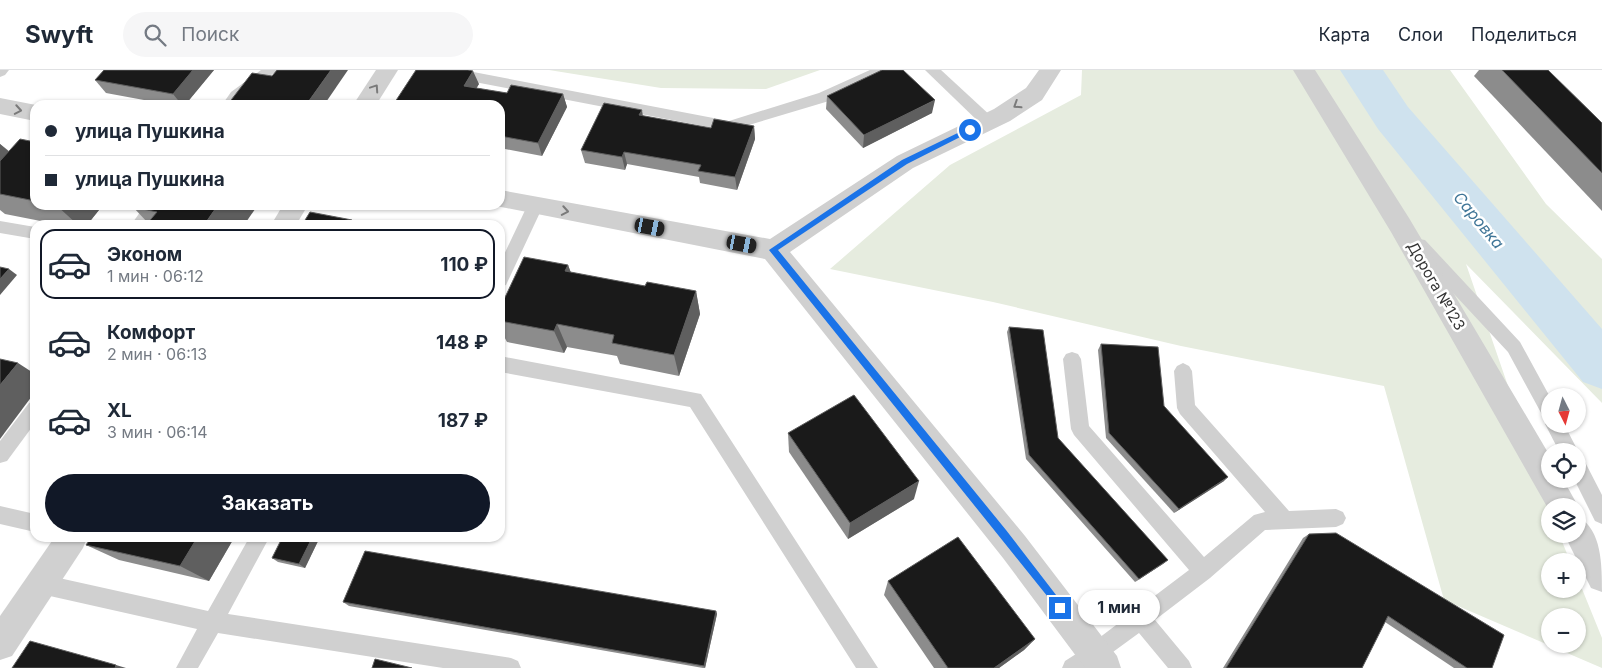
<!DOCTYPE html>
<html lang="ru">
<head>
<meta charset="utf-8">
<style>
  body { margin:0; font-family:Inter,sans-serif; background:#f6f6f7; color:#1f2937; height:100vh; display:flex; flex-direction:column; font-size:19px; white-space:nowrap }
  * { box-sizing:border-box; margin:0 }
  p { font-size:16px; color:#747a83 }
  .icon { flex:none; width:28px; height:28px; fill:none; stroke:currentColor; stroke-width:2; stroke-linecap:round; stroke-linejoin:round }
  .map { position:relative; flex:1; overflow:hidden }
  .drawer { position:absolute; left:30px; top:150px; width:475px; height:322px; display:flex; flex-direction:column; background:#fff; border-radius:15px; box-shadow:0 1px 4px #0004 }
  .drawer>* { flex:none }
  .guide { position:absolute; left:30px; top:30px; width:475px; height:110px; border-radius:15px; box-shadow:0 1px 4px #0004; display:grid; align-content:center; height:110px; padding:0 15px; background:#fff }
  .needle { width:32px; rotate:174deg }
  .buttons { position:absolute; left:1541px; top:318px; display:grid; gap:10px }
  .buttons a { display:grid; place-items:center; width:45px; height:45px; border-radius:50%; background:#fff; box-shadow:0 1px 4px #0004; font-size:25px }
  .end { position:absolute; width:22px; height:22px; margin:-11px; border:6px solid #1a73e8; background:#fff; box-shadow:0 0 0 2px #fff }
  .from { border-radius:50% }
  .bubble { position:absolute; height:35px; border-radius:18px; background:#fff; box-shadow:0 1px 4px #0004; font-size:16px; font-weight:700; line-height:35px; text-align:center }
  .car { position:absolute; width:15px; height:30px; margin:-15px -8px; border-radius:6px; box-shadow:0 0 4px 1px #0007; background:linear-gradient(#222 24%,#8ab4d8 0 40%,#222 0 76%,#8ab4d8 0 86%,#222 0) }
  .guide b { display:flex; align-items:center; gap:18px; height:48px; font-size:19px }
  .guide b+b { border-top:1px solid #e0e1e3 }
  .guide i { width:12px; height:12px; background:#1f2937 }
  ul { padding:9px 0 0; list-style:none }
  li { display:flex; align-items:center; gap:15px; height:70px; margin:0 10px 8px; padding:0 5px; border:2px solid transparent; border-radius:15px }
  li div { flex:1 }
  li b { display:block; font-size:19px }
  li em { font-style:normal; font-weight:700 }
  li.active { border-color:#111827 }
  li>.icon { width:45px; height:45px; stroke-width:1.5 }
  .cta { display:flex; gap:10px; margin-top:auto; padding:10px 15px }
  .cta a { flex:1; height:58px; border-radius:30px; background:#111827; color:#fff; font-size:20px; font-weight:700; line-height:58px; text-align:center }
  header { display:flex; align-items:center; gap:30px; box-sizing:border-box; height:70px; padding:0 25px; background:#fff; border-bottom:1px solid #e0e1e3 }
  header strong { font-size:24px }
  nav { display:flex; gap:28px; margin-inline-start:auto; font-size:18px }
  .search { width:350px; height:45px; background:#f6f6f7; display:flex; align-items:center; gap:12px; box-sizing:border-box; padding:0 18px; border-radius:28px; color:#747a83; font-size:19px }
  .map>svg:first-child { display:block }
</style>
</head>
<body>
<header>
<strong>Swyft</strong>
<div class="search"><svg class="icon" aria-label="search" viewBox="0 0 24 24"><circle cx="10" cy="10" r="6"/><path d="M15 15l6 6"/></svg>Поиск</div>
<nav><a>Карта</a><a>Слои</a><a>Поделиться</a></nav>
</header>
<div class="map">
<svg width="1602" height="598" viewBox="0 0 1602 598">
  <rect width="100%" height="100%" fill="#fff"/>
  <g fill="#e6ecdf" fill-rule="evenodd">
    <path d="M549,0H820L766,19L661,18Z"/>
    <path d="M1082,0H1450L1546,134L1602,189V333L1466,194L1550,438V464H1559L1570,491H1550V519H1578V509L1602,568V598L1444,530L1384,316L1181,276L993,232L830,199L950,95L1081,25ZM1550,546H1578V574H1550Z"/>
  </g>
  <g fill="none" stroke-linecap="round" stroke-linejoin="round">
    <path fill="#cfe2ee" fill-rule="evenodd" d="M1340,0H1383L1408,37L1602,259V319L1583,312L1378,59Z"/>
    <g fill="#d0d0d0" fill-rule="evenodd">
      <path d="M0,0H9L5,5L0,7Z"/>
      <path d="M261,0H277L237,35H222L231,22Z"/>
      <path d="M431,0H463L729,51L819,23L870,0H890L888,3L829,31L729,61L438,5Z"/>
      <path d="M925,0H941L993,48L995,52L993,56H983Z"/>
      <path d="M535,130L541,132L543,136L506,215L500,217V193L529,132Z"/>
      <path d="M145,135H162L148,155H131Z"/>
      <path d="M0,151L35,157V169L0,163Z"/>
      <path d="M1419,169L1425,170L1520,272L1550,327V354H1564L1578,381V383L1559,381L1545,354L1546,352L1508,282L1413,180L1411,175L1413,170Z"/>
      <path d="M1072,282L1078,284L1081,289L1089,356L1204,487L1254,445L1265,442L1180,344L1177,338L1174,301L1177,296L1183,293L1189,296L1192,301L1195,335L1289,441L1336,439L1343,442L1346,448L1343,454L1336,457L1265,460L1210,508L1155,550L1189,591L1192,598H1168L1139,563L1091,598H1062L1065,591L1087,577L1189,500L1074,365L1071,359L1063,289L1066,284Z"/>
      <path d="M500,286L701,324L878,598H856L690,337L500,302Z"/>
      <path d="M35,331V353L7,391L0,393V371L29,333Z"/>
      <path d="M1578,389L1585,392L1602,425V454L1595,451L1574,409H1578Z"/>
      <path d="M0,436L35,444V462L0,454Z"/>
      <path d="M249,468H269L228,544L511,588L518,591L521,598H443L218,563L198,598H176L197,559L41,524L34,521L31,514L34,507L41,504L208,541Z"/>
    </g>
    <g fill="#d0d0d0" fill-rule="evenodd">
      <path d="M376,0H398L376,35H353Z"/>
      <path d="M1039,0H1061L1042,30L1010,51L913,98L790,182L1025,466L1117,586L1121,598H1085L1003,488L765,189L491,135H500V120L770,169L897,86L994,39L1026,18Z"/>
      <path d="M0,28L36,35L35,51L0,44Z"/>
      <path d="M283,135H308L296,155H271Z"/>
      <path d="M54,468H87L83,478L12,586L0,590V546Z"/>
    </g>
    <g fill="#d0d0d0" fill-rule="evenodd">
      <path d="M1293,0H1315L1409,148L1550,386V409H1563L1578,436V437L1550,436V442L1391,162Z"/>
      <path d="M1578,447C1602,459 1602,496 1602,522L1591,518L1564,464H1578Z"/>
    </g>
  </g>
  <g fill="#8c8c8c">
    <path d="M214,0L185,35H171L106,23L95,10Z"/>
    <path d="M1479,0H1548L1602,53V141L1474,6Z"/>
    <path d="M479,14L476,18L507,23L563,24L567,37L542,86L500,78V35H393Z"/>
    <path d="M827,26L932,43L863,78L826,39Z"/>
    <path d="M643,46L711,58L754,56L755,69L737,120L700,113L699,107L627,94L625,100L585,93L581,80Z"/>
    <path d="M35,72V135H103L87,155H61L5,144L0,140V74L9,81Z"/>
    <path d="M133,137L244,155L148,153Z"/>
    <path d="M568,195L571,203L645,216L696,221L700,244L679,306L620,294L617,286L567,277L564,283L507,272L500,259V238Z"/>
    <path d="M1009,257L1058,368L1168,490L1135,512L1026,389L1007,262Z"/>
    <path d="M1101,274L1224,411L1174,443L1106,368L1098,280Z"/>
    <path d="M788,363L914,429L848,469L789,382Z"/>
    <path d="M1309,464L1492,598H1454L1385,552L1362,598H1223L1303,468Z"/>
    <path d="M234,468L209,511L119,490L86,475Z"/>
    <path d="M319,469L305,498L278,492L272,488Z"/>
    <path d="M888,511L1035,569L1024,580L999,598H934L884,525Z"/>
    <path d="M343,532L716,541L717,544L705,598H703L349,536Z"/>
  </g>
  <g fill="#5f5f5f">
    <path d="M193,0H214L185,35H182L173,24Z"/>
    <path d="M331,0H348L324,35H306Z"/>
    <path d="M473,1L479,14L470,29L464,16Z"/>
    <path d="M563,24L567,37L542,86L538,73Z"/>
    <path d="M935,30L932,43L863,78L864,65Z"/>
    <path d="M642,40L644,53L639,45Z"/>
    <path d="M754,56L755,69L737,120L735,107Z"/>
    <path d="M0,74L15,87L0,104Z"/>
    <path d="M624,82L627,94L625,100L622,87Z"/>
    <path d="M56,135H103L87,155H78Z"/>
    <path d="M218,135H258L244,155H204Z"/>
    <path d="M352,150L355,155H348Z"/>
    <path d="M568,195L577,219L565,201Z"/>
    <path d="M9,199L17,205L0,225V209Z"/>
    <path d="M696,221L700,244L679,306L674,285Z"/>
    <path d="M557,254L567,277L564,283L554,261Z"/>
    <path d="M18,293L35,304V322L0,369V315Z"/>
    <path d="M1228,407L1224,411L1174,443L1179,439Z"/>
    <path d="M919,411L914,429L848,469L850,453Z"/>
    <path d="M197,468H234L209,511L180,496Z"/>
    <path d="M312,468H317L319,469L305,498L299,494Z"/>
    <path d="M1168,490L1163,494L1135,512L1139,509Z"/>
    <path d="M716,541L717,544L705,598L704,596Z"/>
    <path d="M1035,569L1024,580L999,598H994Z"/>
    <path d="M116,595L126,598H115Z"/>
  </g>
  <g fill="#1a1a1a" stroke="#5f5f5f">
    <path d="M104,0H193L173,24L95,10Z"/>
    <path d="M277,0H331L306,35H235L228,34L252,3L272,6Z"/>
    <path d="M416,0H468L473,1L464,16L507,23L511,15L563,24L538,73L500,66V35H393Z"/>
    <path d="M882,0H903L935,30L864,65L827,26Z"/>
    <path d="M1502,0H1548L1602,53V103Z"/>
    <path d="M604,33L642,40L639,45L711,58L714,49L754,56L735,107L698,101L701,95L624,82L622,87L581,80Z"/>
    <path d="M20,69L35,72V131L0,124V91Z"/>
    <path d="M135,135H218L204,155H146L157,142L133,137Z"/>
    <path d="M310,142L352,150L348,155H302Z"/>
    <path d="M524,187L568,195L565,201L645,216L647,212L696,221L674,285L612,273L614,265L557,254L554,261L500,251V238Z"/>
    <path d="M0,197L9,199L0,209Z"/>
    <path d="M1009,257L1043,260L1058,368L1168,490L1139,509L1029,385Z"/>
    <path d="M1101,274L1158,277L1164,336L1228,407L1179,439L1109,363Z"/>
    <path d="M0,289L18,293L0,315Z"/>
    <path d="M854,325L919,411L850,453L788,363Z"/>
    <path d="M1336,463L1504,565L1492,598H1467L1388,546L1362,598H1226L1309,464Z"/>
    <path d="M958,467L1035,569L994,598H948L888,511Z"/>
    <path d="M91,468H197L180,496L86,475Z"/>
    <path d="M282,468H312L299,494L272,488Z"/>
    <path d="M365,481L716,541L704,596L343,532Z"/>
    <path d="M30,571L116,595L115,598H12Z"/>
    <path d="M375,589L412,598H372Z"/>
  </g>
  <defs><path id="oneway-chevron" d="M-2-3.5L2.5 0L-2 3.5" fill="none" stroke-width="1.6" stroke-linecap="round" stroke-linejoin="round" transform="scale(1.25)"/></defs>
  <g stroke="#7a7a7a">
    <use href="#oneway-chevron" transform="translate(375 18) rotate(-56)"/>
    <use href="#oneway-chevron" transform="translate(1017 35) rotate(147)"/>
    <use href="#oneway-chevron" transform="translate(18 40) rotate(10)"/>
    <use href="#oneway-chevron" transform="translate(565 141) rotate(10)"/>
  </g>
  <path fill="#1a73e8" d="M968,58L974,60L907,94L778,180L1006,460L1063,534L1065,538L1060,542L769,180L902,90Z"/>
  <g text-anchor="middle" stroke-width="5" stroke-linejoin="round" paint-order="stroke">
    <g font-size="15" fill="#333" stroke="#fff">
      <text transform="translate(1436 216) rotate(60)" y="5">Дорога №123</text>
    </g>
    <g font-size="16" font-style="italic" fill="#3f7597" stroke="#fff">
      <text transform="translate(1479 150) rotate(50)" y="6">Саровка</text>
    </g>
  </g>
</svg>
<div class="buttons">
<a><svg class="needle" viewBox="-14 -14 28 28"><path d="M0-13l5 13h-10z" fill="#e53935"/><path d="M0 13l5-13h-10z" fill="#747a83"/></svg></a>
<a><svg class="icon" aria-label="locate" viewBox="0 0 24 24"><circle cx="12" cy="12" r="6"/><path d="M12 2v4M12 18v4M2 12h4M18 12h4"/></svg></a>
<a><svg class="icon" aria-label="layers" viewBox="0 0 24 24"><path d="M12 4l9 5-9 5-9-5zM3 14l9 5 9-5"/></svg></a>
<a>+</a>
<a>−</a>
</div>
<i class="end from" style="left:970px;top:60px"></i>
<i class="end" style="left:1060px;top:538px"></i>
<div class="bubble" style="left:1078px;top:520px;width:82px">1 мин</div>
<i class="car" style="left:650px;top:157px;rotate:101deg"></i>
<i class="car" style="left:742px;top:174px;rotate:101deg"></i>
<div class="guide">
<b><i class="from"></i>улица Пушкина</b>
<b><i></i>улица Пушкина</b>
</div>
<section class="drawer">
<ul>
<li class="active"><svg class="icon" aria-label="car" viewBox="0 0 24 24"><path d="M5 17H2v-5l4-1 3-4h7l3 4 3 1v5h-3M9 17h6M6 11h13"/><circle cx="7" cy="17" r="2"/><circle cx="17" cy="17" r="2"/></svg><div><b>Эконом</b><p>1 мин · 06:12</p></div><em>110 ₽</em></li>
<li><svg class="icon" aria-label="car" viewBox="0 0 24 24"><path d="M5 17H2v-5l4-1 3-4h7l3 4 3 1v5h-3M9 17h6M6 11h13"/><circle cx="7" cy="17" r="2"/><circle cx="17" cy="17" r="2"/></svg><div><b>Комфорт</b><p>2 мин · 06:13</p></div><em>148 ₽</em></li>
<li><svg class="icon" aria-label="car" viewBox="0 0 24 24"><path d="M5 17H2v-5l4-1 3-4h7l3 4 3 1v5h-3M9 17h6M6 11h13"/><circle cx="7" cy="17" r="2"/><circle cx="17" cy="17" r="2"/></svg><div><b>XL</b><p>3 мин · 06:14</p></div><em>187 ₽</em></li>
</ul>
<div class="cta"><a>Заказать</a></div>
</section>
</div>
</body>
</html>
